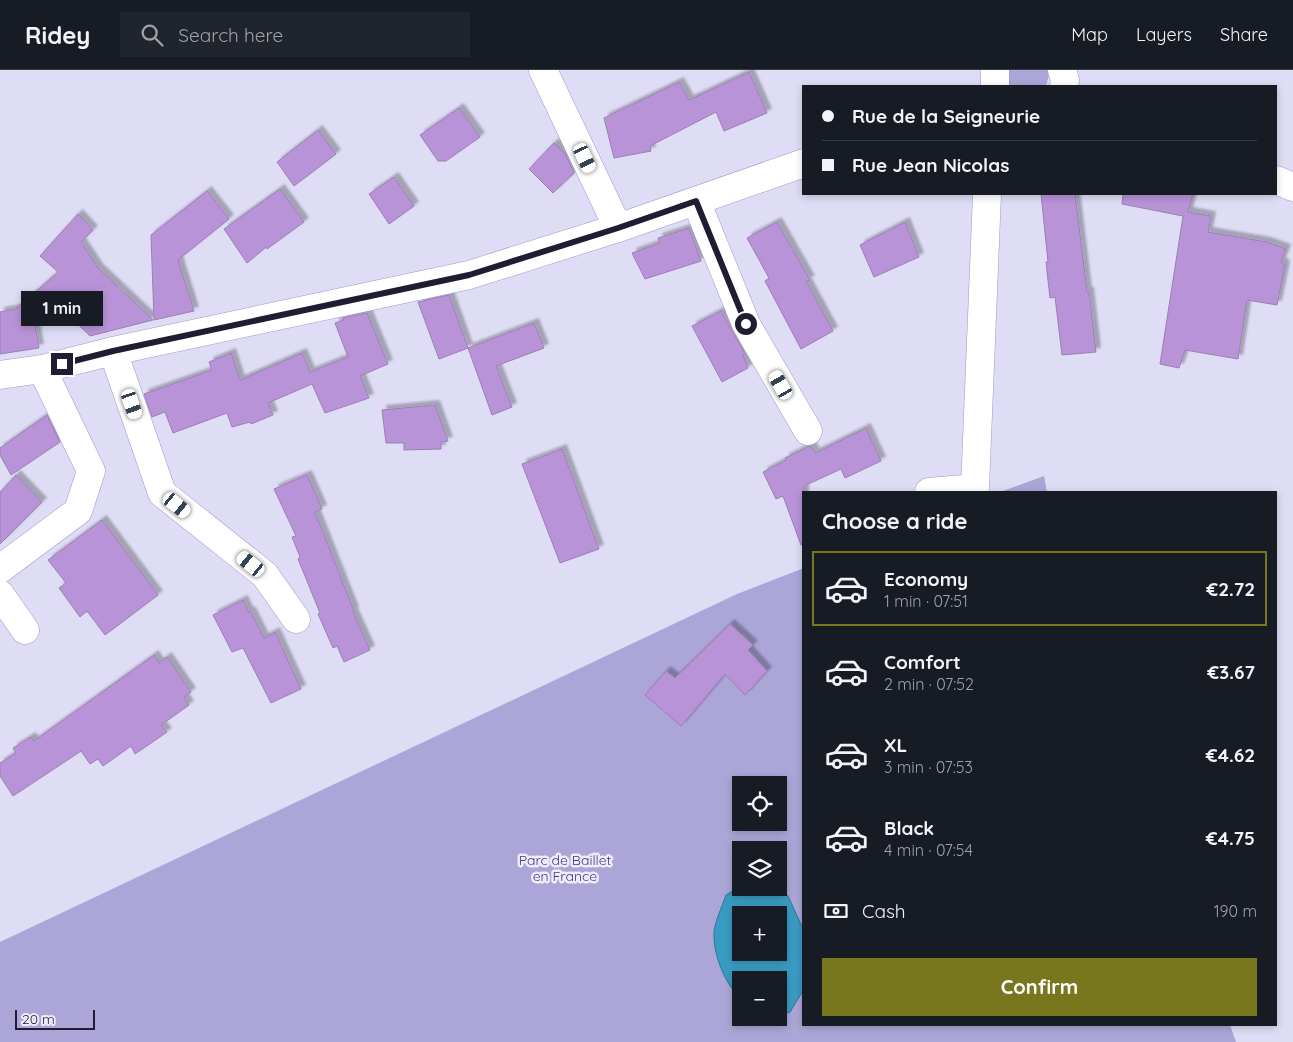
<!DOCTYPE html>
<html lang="en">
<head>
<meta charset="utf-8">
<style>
  body { margin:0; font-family:Quicksand,sans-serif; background:#20242c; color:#f1f3f6; height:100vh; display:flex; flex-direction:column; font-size:19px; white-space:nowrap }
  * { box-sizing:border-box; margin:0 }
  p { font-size:16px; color:#9ea1a6 }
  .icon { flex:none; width:28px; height:28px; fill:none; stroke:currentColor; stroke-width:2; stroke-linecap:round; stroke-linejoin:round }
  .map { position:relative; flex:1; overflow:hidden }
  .side { position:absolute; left:802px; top:421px; width:475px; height:535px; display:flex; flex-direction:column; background:#171b24; border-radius:0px; box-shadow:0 2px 8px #0003 }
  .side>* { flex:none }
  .guide { position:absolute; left:802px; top:15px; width:475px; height:110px; border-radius:0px; box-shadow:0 2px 8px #0003; display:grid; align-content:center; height:110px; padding:0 20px; background:#171b24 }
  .fabs { position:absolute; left:732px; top:706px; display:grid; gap:10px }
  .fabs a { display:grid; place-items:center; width:55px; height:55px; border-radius:0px; background:#171b24; box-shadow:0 2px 8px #0003; font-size:25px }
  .scale { position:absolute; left:15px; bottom:12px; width:80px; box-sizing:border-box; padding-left:5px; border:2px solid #201d33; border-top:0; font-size:14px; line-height:18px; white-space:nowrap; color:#201d33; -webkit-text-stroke:4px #edecf8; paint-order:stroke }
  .end { position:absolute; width:22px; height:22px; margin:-11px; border:6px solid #201d33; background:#fff; box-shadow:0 0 0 2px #fff }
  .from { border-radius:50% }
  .bubble { position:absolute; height:35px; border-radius:0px; background:#171b24; box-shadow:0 2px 8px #0003; font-size:16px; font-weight:800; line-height:35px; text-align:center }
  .car { position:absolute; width:15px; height:30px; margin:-15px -8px; border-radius:6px; box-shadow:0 0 4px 1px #0007; background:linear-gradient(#fff 24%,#345 0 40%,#fff 0 76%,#345 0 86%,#fff 0) }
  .guide b { display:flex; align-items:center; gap:18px; height:48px; font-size:19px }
  .guide b+b { border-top:1px solid #363941 }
  .guide i { width:12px; height:12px; background:#f1f3f6 }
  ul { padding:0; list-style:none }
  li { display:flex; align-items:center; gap:15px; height:75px; margin:0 10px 8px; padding:0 10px; border:2px solid transparent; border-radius:0px }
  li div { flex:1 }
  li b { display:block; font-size:19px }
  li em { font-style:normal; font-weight:800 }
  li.selected { border-color:#78771d }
  li>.icon { width:45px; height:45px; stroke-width:1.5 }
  h2 { padding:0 20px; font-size:22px; line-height:60px }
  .pay { display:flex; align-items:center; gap:12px; height:55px; padding:0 20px; font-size:19px }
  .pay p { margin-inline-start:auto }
  .action { display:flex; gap:10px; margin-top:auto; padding:10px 20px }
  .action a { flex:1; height:58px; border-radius:0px; background:#78771d; color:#fff; font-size:20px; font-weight:800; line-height:58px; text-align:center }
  header { display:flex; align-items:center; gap:30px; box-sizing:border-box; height:70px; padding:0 25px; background:#171b24; border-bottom:1px solid #363941 }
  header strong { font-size:24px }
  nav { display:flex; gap:28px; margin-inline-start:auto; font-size:18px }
  .search { width:350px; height:45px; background:#20242c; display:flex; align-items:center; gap:12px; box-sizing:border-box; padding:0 18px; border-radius:0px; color:#9ea1a6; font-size:19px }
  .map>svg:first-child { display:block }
</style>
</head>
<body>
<header>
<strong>Ridey</strong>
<div class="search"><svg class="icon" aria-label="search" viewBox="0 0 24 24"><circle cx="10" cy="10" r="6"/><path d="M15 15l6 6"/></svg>Search here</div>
<nav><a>Map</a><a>Layers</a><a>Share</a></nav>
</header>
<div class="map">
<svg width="1293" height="972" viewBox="0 0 1293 972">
  <defs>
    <filter id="shadow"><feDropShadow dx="4.5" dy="-4.5" stdDeviation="1" flood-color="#0004"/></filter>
  </defs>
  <rect width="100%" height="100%" fill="#dfddf5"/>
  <g fill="#aba6d7" fill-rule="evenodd">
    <path d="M1005,0H1050V1L1046,16H1006Z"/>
    <path d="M1044,406L1047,422H1000Z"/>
    <path d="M804,498V955H1230L1236,972H0V872L737,524ZM741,715H779V752H741ZM741,780H779V818H741ZM741,845H779V882H741ZM741,910H779V948H741Z"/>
  </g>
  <path fill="#3a9bc2" stroke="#327597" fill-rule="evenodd" d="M741,816V818H773L788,826L804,861V919L790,942L779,946V910H741V929C725,914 713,885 714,862C715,851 722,837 726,825ZM741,845H779V882H741Z"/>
  <g fill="#b993d8" stroke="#9b7fb3" filter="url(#shadow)">
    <path d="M749,2L767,43L724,61L716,42L650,76L651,81L614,88L604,48L679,12L689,30Z"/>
    <path d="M459,38L480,67L446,91H438L420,65Z"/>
    <path d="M318,60L336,84L294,116L277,92Z"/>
    <path d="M554,73L566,85L574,103L553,123L529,99Z"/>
    <path d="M394,107L414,136L389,154L369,124Z"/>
    <path d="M280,119L304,152L267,179L266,177L247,193L224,159Z"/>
    <path d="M207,121L229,149L178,190L194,241L154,250L151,165Z"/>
    <path d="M1041,124H1075L1087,222H1089L1096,282L1062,285L1055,227L1050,228L1046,192H1048Z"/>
    <path d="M1123,124H1193L1188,142L1211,146L1208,162L1267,172L1286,179L1281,192L1285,195L1277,235L1247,230L1238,289L1185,280L1179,298L1160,294L1183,146L1122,134Z"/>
    <path d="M78,144L93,160L81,172L98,198L153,250L90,266L59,236L35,255L39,278L0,284V242L16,239L58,202L40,186Z"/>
    <path d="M777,152L810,210L806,211L833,261L801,279L765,211L769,208L747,168Z"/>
    <path d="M905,152L919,187L874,207L860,175Z"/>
    <path d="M689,158L701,191L645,209L632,183L660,173L658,168Z"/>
    <path d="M449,225L468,278L439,289L418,232Z"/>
    <path d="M721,241L745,284L743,285L748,298L722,312L692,256Z"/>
    <path d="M367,243L388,294L360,306L369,328L325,343L312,314L268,333L273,345L251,354L250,352L232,357L227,343L173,363L165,342L152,347L144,324L212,300L209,292L231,283L240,310L302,283L310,302L348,287L335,253L344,250L343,248Z"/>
    <path d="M534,253L544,278L496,296L512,337L492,345L468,278Z"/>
    <path d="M435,335L448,371L441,372V379L404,380V373H386L382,340Z"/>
    <path d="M47,345L60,372L11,405L0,385V378Z"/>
    <path d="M866,358L881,391L845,408L841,399L804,416V474L801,475L783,426L776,429L763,402L786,390L785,388L808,377L811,376L815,383Z"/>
    <path d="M562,379L599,479L560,493L522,394Z"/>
    <path d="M16,405L42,432L0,474V422Z"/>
    <path d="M307,405L322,439L315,442L354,541L353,542L370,580L344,592L337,576L333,578L318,544L320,543L298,489L300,487L292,467L296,466L274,419Z"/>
    <path d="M102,450L158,525L105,565L87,541L80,547L59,518L66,513L48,490Z"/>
    <path d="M243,530L248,541L251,542L264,568L275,562L301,619L271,633L243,578L232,582L213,545Z"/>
    <path d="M730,554L753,575L748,580L767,601L745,625L725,604L681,656L645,625L666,601L675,608Z"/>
    <path d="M154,585L159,593L167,587L191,622L184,627L189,635L161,655L167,662L135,684L131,676L103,696L98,689L90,694L81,681L13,726L0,706V693L16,683L13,678L31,667L34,671Z"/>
  </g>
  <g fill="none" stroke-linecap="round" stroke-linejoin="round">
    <defs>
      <g id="minor">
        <path d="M543,0L618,158"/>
        <path d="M995,0V16"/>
        <path d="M1062,0L1065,10L1064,16"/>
        <path d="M1276,110L1293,117"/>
        <path d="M696,131L746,254L808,361"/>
        <path d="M113,281L162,423L265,505L296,549"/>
        <path d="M0,305L42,299L113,281L469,205L618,158L804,93"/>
        <path d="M929,422L975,418L987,124"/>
        <path d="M0,499L78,441L91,401L42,299"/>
        <path d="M0,524L25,560"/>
      </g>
    </defs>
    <use href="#minor" stroke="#9d97cf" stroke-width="29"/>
    <use href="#minor" stroke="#fff" stroke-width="28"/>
  </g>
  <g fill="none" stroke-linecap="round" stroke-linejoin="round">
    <path stroke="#201d33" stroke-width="6" d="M62,294L113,281L469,205L618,158L696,131L746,254"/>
  </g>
  <g text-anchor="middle" stroke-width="5" stroke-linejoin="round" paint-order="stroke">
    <g font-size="14" fill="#48368b" stroke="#edecf8">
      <text x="565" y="795">Parc de Baillet<tspan x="565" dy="16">en France</tspan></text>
    </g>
  </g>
</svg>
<div class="fabs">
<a><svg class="icon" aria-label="locate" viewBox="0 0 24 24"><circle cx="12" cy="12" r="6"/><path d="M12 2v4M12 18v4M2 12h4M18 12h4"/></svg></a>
<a><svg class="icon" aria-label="layers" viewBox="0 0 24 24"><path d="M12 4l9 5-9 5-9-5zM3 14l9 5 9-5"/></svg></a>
<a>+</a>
<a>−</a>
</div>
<div class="scale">20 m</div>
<i class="end from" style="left:746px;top:254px"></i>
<i class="end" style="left:62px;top:294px"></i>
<div class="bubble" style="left:21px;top:221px;width:82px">1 min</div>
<i class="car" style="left:585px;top:88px;rotate:155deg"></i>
<i class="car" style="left:781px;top:315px;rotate:330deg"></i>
<i class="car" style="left:132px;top:334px;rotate:161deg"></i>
<i class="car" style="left:177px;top:435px;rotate:129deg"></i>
<i class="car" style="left:251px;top:494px;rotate:309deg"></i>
<div class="guide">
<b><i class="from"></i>Rue de la Seigneurie</b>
<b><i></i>Rue Jean Nicolas</b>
</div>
<section class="side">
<h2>Choose a ride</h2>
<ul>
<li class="selected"><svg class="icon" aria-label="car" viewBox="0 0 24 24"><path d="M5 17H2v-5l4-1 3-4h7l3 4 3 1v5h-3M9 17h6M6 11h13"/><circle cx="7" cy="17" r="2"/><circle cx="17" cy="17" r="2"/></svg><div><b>Economy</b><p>1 min · 07:51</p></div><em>€2.72</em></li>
<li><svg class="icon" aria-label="car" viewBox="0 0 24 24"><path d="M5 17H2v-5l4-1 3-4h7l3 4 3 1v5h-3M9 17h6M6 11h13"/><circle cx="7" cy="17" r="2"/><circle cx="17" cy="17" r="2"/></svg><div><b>Comfort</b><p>2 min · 07:52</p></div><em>€3.67</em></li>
<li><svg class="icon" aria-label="car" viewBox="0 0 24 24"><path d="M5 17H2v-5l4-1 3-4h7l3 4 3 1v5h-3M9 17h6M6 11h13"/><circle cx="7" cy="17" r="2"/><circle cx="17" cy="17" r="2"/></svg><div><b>XL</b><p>3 min · 07:53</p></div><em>€4.62</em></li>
<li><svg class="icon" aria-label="car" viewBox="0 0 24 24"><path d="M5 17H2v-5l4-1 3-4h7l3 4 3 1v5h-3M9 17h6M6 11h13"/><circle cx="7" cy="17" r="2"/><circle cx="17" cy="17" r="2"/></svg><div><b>Black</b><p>4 min · 07:54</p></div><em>€4.75</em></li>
</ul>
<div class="pay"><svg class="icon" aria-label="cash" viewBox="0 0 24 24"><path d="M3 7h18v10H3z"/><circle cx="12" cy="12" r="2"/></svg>Cash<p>190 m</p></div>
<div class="action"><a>Confirm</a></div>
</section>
</div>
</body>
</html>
